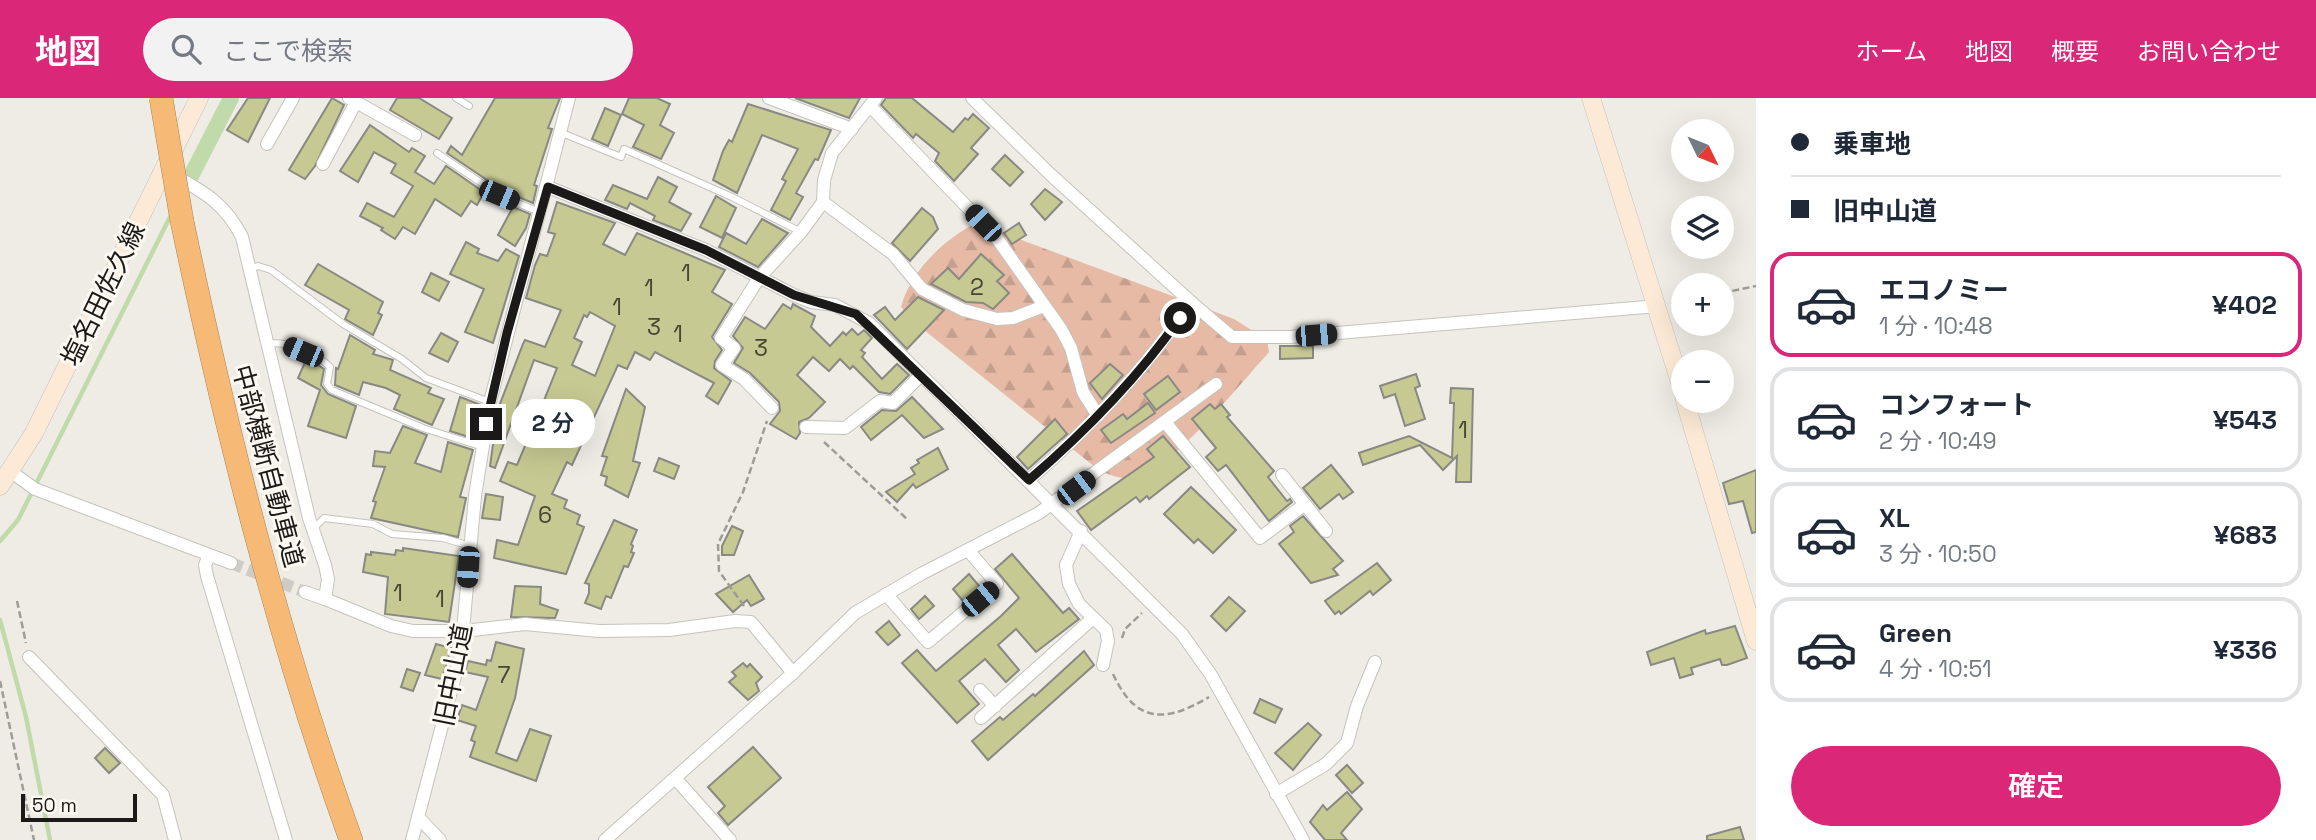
<!DOCTYPE html>
<html lang="ja">
<head>
<meta charset="utf-8">
<style>
  body { margin:0; font-family:"Space Grotesk","Noto Sans JP",sans-serif; background:#f2f2f3; color:#1f2937; height:100vh; display:flex; flex-direction:column; font-size:26px; white-space:nowrap }
  * { box-sizing:border-box; margin:0 }
  p { font-size:23px; color:#747a83 }
  .icon { flex:none; width:38px; height:38px; fill:none; stroke:currentColor; stroke-width:2; stroke-linecap:round; stroke-linejoin:round }
  .map { position:relative; flex:1; overflow:hidden }
  .sheet { display:flex; flex-direction:column; background:#fff; width:560px }
  .sheet>* { flex:none }
  .top-card { display:grid; align-content:center; height:154px; padding:0 35px; background:#fff }
  .needle { width:46px; rotate:133deg }
  .controls { position:absolute; left:1671px; top:21px; display:grid; gap:14px }
  .controls a { display:grid; place-items:center; width:63px; height:63px; border-radius:50%; background:#fff; box-shadow:0 7px 28px #0002; font-size:35px }
  .scale { position:absolute; left:21px; bottom:18px; width:116px; box-sizing:border-box; padding-left:7px; border:4px solid #1b1a18; border-top:0; font-size:19px; line-height:24px; white-space:nowrap; color:#1b1a18; -webkit-text-stroke:5px #fcf9f2; paint-order:stroke }
  .end { position:absolute; width:32px; height:32px; margin:-16px; border:9px solid #1b1a18; background:#fff; box-shadow:0 0 0 4px #fff }
  .from { border-radius:50% }
  .bubble { position:absolute; height:49px; border-radius:24px; background:#fff; box-shadow:0 7px 28px #0002; font-size:23px; font-weight:600; line-height:49px; text-align:center }
  .car { position:absolute; width:21px; height:42px; margin:-21px -10px; border-radius:9px; box-shadow:0 0 5px 2px #0007; background:linear-gradient(#222 24%,#8ab4d8 0 40%,#222 0 76%,#8ab4d8 0 86%,#222 0) }
  .top-card b { display:flex; align-items:center; gap:24px; height:66px; font-size:26px }
  .top-card b+b { border-top:2px solid #e0e1e3 }
  .top-card i { width:18px; height:18px; background:#1f2937 }
  ul { padding:0; list-style:none }
  li { display:flex; align-items:center; gap:21px; height:105px; margin:0 14px 10px; padding:0 21px; border:4px solid #e0e1e3; border-radius:21px }
  li div { flex:1 }
  li b { display:block; font-size:26px }
  li em { font-style:normal; font-weight:600 }
  li.current { border-color:#db2777 }
  li>.icon { width:63px; height:63px; stroke-width:1.5 }
  .action { display:flex; gap:14px; margin-top:auto; padding:14px 35px }
  .action a { flex:1; height:80px; border-radius:42px; background:#db2777; color:#fff; font-size:28px; font-weight:600; line-height:80px; text-align:center }
  header { display:flex; align-items:center; gap:42px; box-sizing:border-box; height:98px; padding:0 35px; background:#db2777; color:#fff }
  header strong { font-size:33px }
  nav { display:flex; gap:38px; margin-inline-start:auto; font-size:24px }
  .search { width:490px; height:63px; background:#f2f2f3; display:flex; align-items:center; gap:18px; box-sizing:border-box; padding:0 24px; border-radius:38px; color:#747a83; font-size:26px }
  main { display:flex; flex:1; min-height:0 }
  .map>svg:first-child { display:block }
</style>
</head>
<body>
<header>
<strong>地図</strong>
<div class="search"><svg class="icon" aria-label="search" viewBox="0 0 24 24"><circle cx="10" cy="10" r="6"/><path d="M15 15l6 6"/></svg>ここで検索</div>
<nav><a>ホーム</a><a>地図</a><a>概要</a><a>お問い合わせ</a></nav>
</header>
<main>
<div class="map">
<svg width="1756" height="742" viewBox="0 0 1756 742">
  <defs>
    <pattern id="forest-firs" width="22" height="20" patternUnits="userSpaceOnUse" patternTransform="scale(1.75)"><rect width="22" height="20" fill="#e6baa5"/><path d="M5 1l3.5 6h-7zM16 11l3.5 6h-7z" fill="#c59f8d"/></pattern>
  </defs>
  <rect width="100%" height="100%" fill="#eeece5"/>
  <path fill="url(#forest-firs)" d="M976,125L1234,221L1267,242L1269,254C1242,284 1177,364 1142,378C1126,383 1115,379 1100,373L919,228L901,209C910,174 944,141 976,125Z"/>
  <g fill="none" stroke-linecap="round" stroke-linejoin="round">
    <g stroke="#c0dba9" stroke-width="4.5">
      <path d="M0,443L18,422L172,115"/>
      <path d="M0,522L26,619L50,742"/>
    </g>
    <path stroke="#c0dba9" stroke-width="16" d="M190,80L231,0"/>
  </g>
  <g fill="#c7c992" stroke="#898983" stroke-width="2" fill-rule="evenodd">
    <path d="M248,0H270L248,44L227,32Z"/>
    <path d="M332,0L344,7L315,68L305,81L289,72Z"/>
    <path d="M397,0H419L452,20L439,41L390,12Z"/>
    <path d="M495,0H560L548,30L552,31L534,87L537,88L533,105L502,92L447,55L451,48L462,57Z"/>
    <path d="M629,0H657L670,6L660,27L674,35L661,61L633,49L644,27L622,16Z"/>
    <path d="M795,0H860L849,20Z"/>
    <path d="M886,0H912L953,34L965,20L968,22L973,16L989,30L971,50L978,56L954,83L935,63L939,55L916,36L913,40L881,7Z"/>
    <path d="M748,6L831,32L818,62L815,61L796,95L803,99L790,122L771,112L786,83L782,81L798,51L762,37L737,95L713,82L723,53L729,42L732,44Z"/>
    <path d="M605,10L621,17L608,48L592,41Z"/>
    <path d="M370,27L409,54L412,50L425,58L415,74L434,86L446,68L488,97L486,101L482,98L477,107L471,103L461,118L435,101L415,136L403,129L395,141L381,132L383,130L360,118L367,105L394,119L413,88L391,75L396,66L374,54L358,84L340,73Z"/>
    <path d="M1005,57L1023,74L1010,88L992,71Z"/>
    <path d="M658,79L677,89L669,104L691,116L681,133L653,122L655,118L630,105L627,111L605,102L613,87L647,101Z"/>
    <path d="M1045,91L1062,104L1045,122L1031,106Z"/>
    <path d="M716,98L736,110L722,140L700,129Z"/>
    <path d="M557,104L615,125L603,146L625,157L637,135L725,172L712,194L732,206L712,239L722,252L715,263L714,270L731,283L718,306L706,298L714,285L655,254L650,262L635,254L627,271L618,267L572,367L567,364L552,396L567,402L564,410L580,417L577,426L584,429L566,476L494,460L497,442L518,447L535,398L500,383L508,364L517,367L530,336L539,340L554,309L543,305L557,270L534,262L495,370L490,368L498,311L523,246L525,242L545,249L561,212L526,200L535,167L540,156L547,158L555,136L548,134ZM590,214L615,228L595,278L572,267L582,244L574,240L584,217L587,219Z"/>
    <path d="M513,109L530,116L526,130L515,148L498,137Z"/>
    <path d="M922,110L933,119L938,131L910,163L892,145Z"/>
    <path d="M762,121L788,135L758,169L719,149L726,135L746,146Z"/>
    <path d="M1019,125L1026,137L1012,146L1004,135Z"/>
    <path d="M466,144L479,151L477,155L498,163L506,151L519,158L493,245L465,234L484,191L450,176Z"/>
    <path d="M981,156L1004,177L997,183L1009,195L993,211L983,205L966,204L931,186L948,170L959,181Z"/>
    <path d="M318,166L383,204L378,215L382,217L373,237L345,221L349,212L305,187Z"/>
    <path d="M431,175L449,184L439,203L422,194Z"/>
    <path d="M918,199L944,212L907,251L874,217L885,209L895,222Z"/>
    <path d="M783,206L791,211L793,206L815,218L811,229L830,248L843,234L846,237L852,231L858,237L864,232L872,240L861,252L865,255L862,259L882,281L897,266L909,277L890,296L879,294L853,268L850,271L840,261L829,273L813,259L797,277L825,304L809,320L799,324L800,335L796,341L770,326L780,313L779,304L750,275L734,265L743,250L733,238L745,219L765,231Z"/>
    <path d="M441,235L458,244L448,264L429,255Z"/>
    <path d="M350,237L375,252L373,256L393,262L390,272L431,290L428,295L444,301L432,327L394,311L400,297L386,290L363,284L359,297L335,287L336,270L338,271Z"/>
    <path d="M1280,248H1313V260L1280,261Z"/>
    <path d="M307,260L324,271L321,287L328,296L356,308L346,340L308,328L320,292L298,280Z"/>
    <path d="M1110,266L1123,277L1102,301L1090,285Z"/>
    <path d="M1416,276L1420,288L1415,290L1425,321L1405,328L1395,296L1384,300L1380,288Z"/>
    <path d="M1168,278L1180,294L1156,312L1144,296Z"/>
    <path d="M1451,290L1473,291L1471,384H1456L1457,358L1443,372L1420,347L1363,367L1359,355L1409,338L1452,360L1454,305H1450Z"/>
    <path d="M626,291L645,309L633,363L640,365L628,399L605,387L607,379L601,377L607,359L602,358Z"/>
    <path d="M460,299L481,307L475,341L450,333Z"/>
    <path d="M912,299L943,331L924,340L902,317L871,342L861,329L882,312L896,313Z"/>
    <path d="M1148,305L1155,315L1111,345L1101,332L1123,316L1127,321Z"/>
    <path d="M1210,306L1215,311L1221,306L1230,317L1227,319L1274,373L1268,379L1287,403L1290,401L1292,404L1269,423L1226,367L1218,373L1206,359L1216,350L1192,321Z"/>
    <path d="M1055,321L1067,336L1028,371L1017,359Z"/>
    <path d="M403,328L427,337L415,365L441,374L448,344L473,352L460,399L466,400L458,439L371,420L376,404L373,403L385,369L373,368L375,353L390,355Z"/>
    <path d="M1163,338L1190,369L1149,401L1147,398L1140,404L1136,399L1091,432L1077,413L1154,359L1147,351Z"/>
    <path d="M938,350L948,371L916,390L913,386L897,404L886,394L915,376L911,370L919,365L917,362Z"/>
    <path d="M659,360L679,368L674,381L654,373Z"/>
    <path d="M1331,367L1353,394L1343,401L1339,396L1320,411L1303,390Z"/>
    <path d="M1756,372V434L1752,435L1743,403L1729,406L1723,385Z"/>
    <path d="M1191,389L1236,432L1213,455L1198,441L1194,445L1164,416Z"/>
    <path d="M486,396L503,399L500,422L482,420Z"/>
    <path d="M1303,418L1343,463L1333,471L1338,477L1311,485L1279,446L1294,434L1290,428Z"/>
    <path d="M614,422L637,432L631,446L633,448L631,454L634,455L628,469L624,468L611,500L606,498L601,511L585,505L589,495V486L585,485Z"/>
    <path d="M732,428L743,433L734,457H722V448Z"/>
    <path d="M403,450L459,458L449,524L385,516L388,479L363,474L366,456L371,457V454L395,457L396,452L403,453Z"/>
    <path d="M1012,456L1063,515L1069,510L1079,521L1036,554L1016,531L998,547L1019,572L1006,584L985,561L959,583L979,606L957,625L902,565L917,552L936,573L1001,518L1019,500L995,471Z"/>
    <path d="M1377,465L1391,482L1373,497L1370,493L1341,516L1339,513L1335,516L1325,503Z"/>
    <path d="M969,476L980,489L963,503L953,491Z"/>
    <path d="M749,477L764,501L751,508L747,502L733,514L716,496Z"/>
    <path d="M515,488L541,489L540,506L558,512L555,520L511,519Z"/>
    <path d="M925,498L934,508L919,521L911,511Z"/>
    <path d="M1229,499L1245,513L1226,533L1211,518Z"/>
    <path d="M889,523L900,537L888,547L876,534Z"/>
    <path d="M1735,528L1747,560L1727,567H1722L1720,561L1691,570L1693,576L1680,580L1674,560L1651,567L1647,554L1705,532L1706,536Z"/>
    <path d="M496,544L524,551L515,600L496,655L517,663L530,631L551,638L536,683L470,659L475,644L471,642L476,628L457,622L462,607L476,612L488,579L465,574L468,563L486,567L487,562L491,563Z"/>
    <path d="M436,546L451,550L442,581L425,577Z"/>
    <path d="M1084,553L1094,567L988,662L972,643L1000,619L1003,622L1033,596L1035,598Z"/>
    <path d="M743,565L747,569L750,566L762,579L756,585L759,593L748,602L729,584L736,578L732,574Z"/>
    <path d="M407,571L420,575L413,593L401,589Z"/>
    <path d="M1260,601L1282,611L1275,625L1254,615Z"/>
    <path d="M1308,625L1321,637L1293,672L1275,655Z"/>
    <path d="M753,649L781,680L728,727L718,715L725,708L708,689Z"/>
    <path d="M105,650L120,665L109,675L95,660Z"/>
    <path d="M1347,667L1363,685L1352,695L1336,677Z"/>
    <path d="M1347,694L1362,711L1341,735L1347,742H1325L1310,724L1323,707L1327,712Z"/>
    <path d="M1740,729L1744,742H1707V738Z"/>
  </g>
  <g fill="none" stroke-linecap="round" stroke-linejoin="round">
    <path stroke="#ceccc6" stroke-width="12" stroke-dasharray="12 6" stroke-linecap="butt" d="M231,465L305,494"/>
    <defs>
      <g id="lane">
        <path d="M456,0L469,8"/>
        <path d="M562,35L621,59L624,51L732,99L801,134"/>
        <path d="M437,55L499,97L539,114"/>
        <path d="M250,171L258,168L271,172L343,226L402,261L426,280L490,304"/>
        <path d="M270,246C286,242 319,257 330,269L327,286L332,292L423,330L483,349"/>
        <path d="M313,431L324,420L373,426L392,436L443,440L470,448"/>
      </g>
      <g id="street">
        <path d="M349,0L415,37"/>
        <path d="M769,0L852,31"/>
        <path d="M972,0L1051,77L1191,204"/>
        <path d="M870,8L996,139L1061,231L1071,250L1083,294L1098,318"/>
        <path d="M267,46L293,0"/>
        <path d="M323,66L356,4"/>
        <path d="M173,77C205,94 226,107 242,139L309,420L325,467L328,481L325,501L391,528L413,533H464L525,526L599,533L669,532L735,523L751,524L793,575"/>
        <path d="M548,89L706,152L794,197L811,204L835,207L869,225L1182,536L1211,577L1303,742"/>
        <path d="M823,104L893,156L922,191L963,212L997,221L1013,220L1044,208"/>
        <path d="M772,310L744,281L722,267L734,250L721,240L759,180L801,134L823,104L824,82L832,55L876,0"/>
        <path d="M1165,324L1260,440L1305,406"/>
        <path d="M806,329L845,330L880,303L893,305L920,278"/>
        <path d="M10,373L35,391L231,465"/>
        <path d="M1282,377L1326,433"/>
        <path d="M1029,382C1092,327 1143,274 1191,204L1232,239H1290L1658,208"/>
        <path d="M1081,433L1066,467L1069,486L1079,506L1106,532L1108,543L1103,567"/>
        <path d="M209,457L205,467L207,478L286,742"/>
        <path d="M305,494L325,501"/>
        <path d="M886,496L928,544L997,486L968,452"/>
        <path d="M29,559L163,697L175,742"/>
        <path d="M980,592L995,608"/>
        <path d="M981,620L1092,521"/>
        <path d="M675,680L730,742"/>
        <path d="M1276,696L1326,666L1347,645L1357,608L1375,564"/>
        <path d="M418,719L440,742"/>
        <path d="M412,742L461,555L475,398L490,304L569,0"/>
        <path d="M605,742L793,575L855,515L921,476L1039,415L1216,286"/>
      </g>
      <g id="secondary">
        <path d="M1591,0L1684,297"/>
        <path d="M1685,303L1756,543"/>
        <path d="M0,388L34,335L199,0"/>
      </g>
      <path id="highway" d="M182,123C226,332 278,541 351,742"/>
    </defs>
    <use href="#lane" stroke="#c5c3bc" stroke-width="8"/>
    <use href="#street" stroke="#c5c3bc" stroke-width="14"/>
    <use href="#secondary" stroke="#c5c3bc" stroke-width="19"/>
    <use href="#highway" stroke="#a98255" stroke-width="24"/>
    <g stroke="#9d9c97" stroke-width="2.5" stroke-dasharray="7 3.5" stroke-linecap="butt">
      <path d="M1722,195L1756,188"/>
      <path d="M1671,206L1684,204"/>
      <path d="M824,344L908,422"/>
      <path d="M17,503L26,545"/>
      <path d="M744,508L719,473L718,446L743,394L767,323"/>
      <path d="M1122,540L1125,531L1142,515"/>
      <path d="M1113,576C1136,626 1166,625 1209,599"/>
      <path d="M0,583L34,742"/>
    </g>
    <use href="#lane" stroke="#fff" stroke-width="6"/>
    <use href="#street" stroke="#fff" stroke-width="12"/>
    <use href="#secondary" stroke="#fcead6" stroke-width="18"/>
    <use href="#highway" stroke="#f6ba76" stroke-width="23"/>
    <defs>
      <path id="highway-bridge" d="M161,0L182,123"/>
    </defs>
    <use href="#highway-bridge" stroke="#a98255" stroke-width="24" stroke-linecap="butt"/>
    <use href="#highway-bridge" stroke="#f6ba76" stroke-width="23"/>
  </g>
  <g fill="none" stroke-linecap="round" stroke-linejoin="round">
    <path stroke="#1b1a18" stroke-width="9" d="M486,326L507,235L548,89L706,152L794,197L856,216L1029,382C1086,333 1137,281 1180,220"/>
  </g>
  <g text-anchor="middle" stroke-width="6" stroke-linejoin="round" paint-order="stroke">
    <g font-size="23" fill="#464636">
      <text x="686" y="183">1</text>
      <text x="977" y="197">2</text>
      <text x="649" y="198">1</text>
      <text x="617" y="217">1</text>
      <text x="654" y="237">3</text>
      <text x="678" y="244">1</text>
      <text x="761" y="258">3</text>
      <text x="1463" y="340">1</text>
      <text x="545" y="425">6</text>
      <text x="398" y="503">1</text>
      <text x="440" y="509">1</text>
      <text x="504" y="585">7</text>
    </g>
    <g font-size="26" fill="#1b1a18" stroke="#fcf9f2">
      <text transform="translate(103 196) rotate(-64)" y="9">塩名田佐久線</text>
      <text transform="translate(268 368) rotate(75)" y="9">中部横断自動車道</text>
      <text transform="translate(453 577) rotate(-79)" y="9">旧中山道</text>
    </g>
  </g>
</svg>
<div class="controls">
<a><svg class="needle" viewBox="-14 -14 28 28"><path d="M0-13l5 13h-10z" fill="#e53935"/><path d="M0 13l5-13h-10z" fill="#747a83"/></svg></a>
<a><svg class="icon" aria-label="layers" viewBox="0 0 24 24"><path d="M12 4l9 5-9 5-9-5zM3 14l9 5 9-5"/></svg></a>
<a>+</a>
<a>−</a>
</div>
<div class="scale">50 m</div>
<i class="end from" style="left:1180px;top:220px"></i>
<i class="end" style="left:486px;top:326px"></i>
<div class="bubble" style="left:511px;top:301px;width:84px">2 分</div>
<i class="car" style="left:499px;top:97px;rotate:113deg"></i>
<i class="car" style="left:983px;top:125px;rotate:316deg"></i>
<i class="car" style="left:1316px;top:237px;rotate:85deg"></i>
<i class="car" style="left:303px;top:254px;rotate:293deg"></i>
<i class="car" style="left:1076px;top:390px;rotate:53deg"></i>
<i class="car" style="left:468px;top:469px;rotate:184deg"></i>
<i class="car" style="left:980px;top:501px;rotate:50deg"></i>
</div>
<section class="sheet">
<div class="top-card">
<b><i class="from"></i>乗車地</b>
<b><i></i>旧中山道</b>
</div>
<ul>
<li class="current"><svg class="icon" aria-label="car" viewBox="0 0 24 24"><path d="M5 17H2v-5l4-1 3-4h7l3 4 3 1v5h-3M9 17h6M6 11h13"/><circle cx="7" cy="17" r="2"/><circle cx="17" cy="17" r="2"/></svg><div><b>エコノミー</b><p>1 分 · 10:48</p></div><em>¥402</em></li>
<li><svg class="icon" aria-label="car" viewBox="0 0 24 24"><path d="M5 17H2v-5l4-1 3-4h7l3 4 3 1v5h-3M9 17h6M6 11h13"/><circle cx="7" cy="17" r="2"/><circle cx="17" cy="17" r="2"/></svg><div><b>コンフォート</b><p>2 分 · 10:49</p></div><em>¥543</em></li>
<li><svg class="icon" aria-label="car" viewBox="0 0 24 24"><path d="M5 17H2v-5l4-1 3-4h7l3 4 3 1v5h-3M9 17h6M6 11h13"/><circle cx="7" cy="17" r="2"/><circle cx="17" cy="17" r="2"/></svg><div><b>XL</b><p>3 分 · 10:50</p></div><em>¥683</em></li>
<li><svg class="icon" aria-label="car" viewBox="0 0 24 24"><path d="M5 17H2v-5l4-1 3-4h7l3 4 3 1v5h-3M9 17h6M6 11h13"/><circle cx="7" cy="17" r="2"/><circle cx="17" cy="17" r="2"/></svg><div><b>Green</b><p>4 分 · 10:51</p></div><em>¥336</em></li>
</ul>
<div class="action"><a>確定</a></div>
</section>
</main>
</body>
</html>
